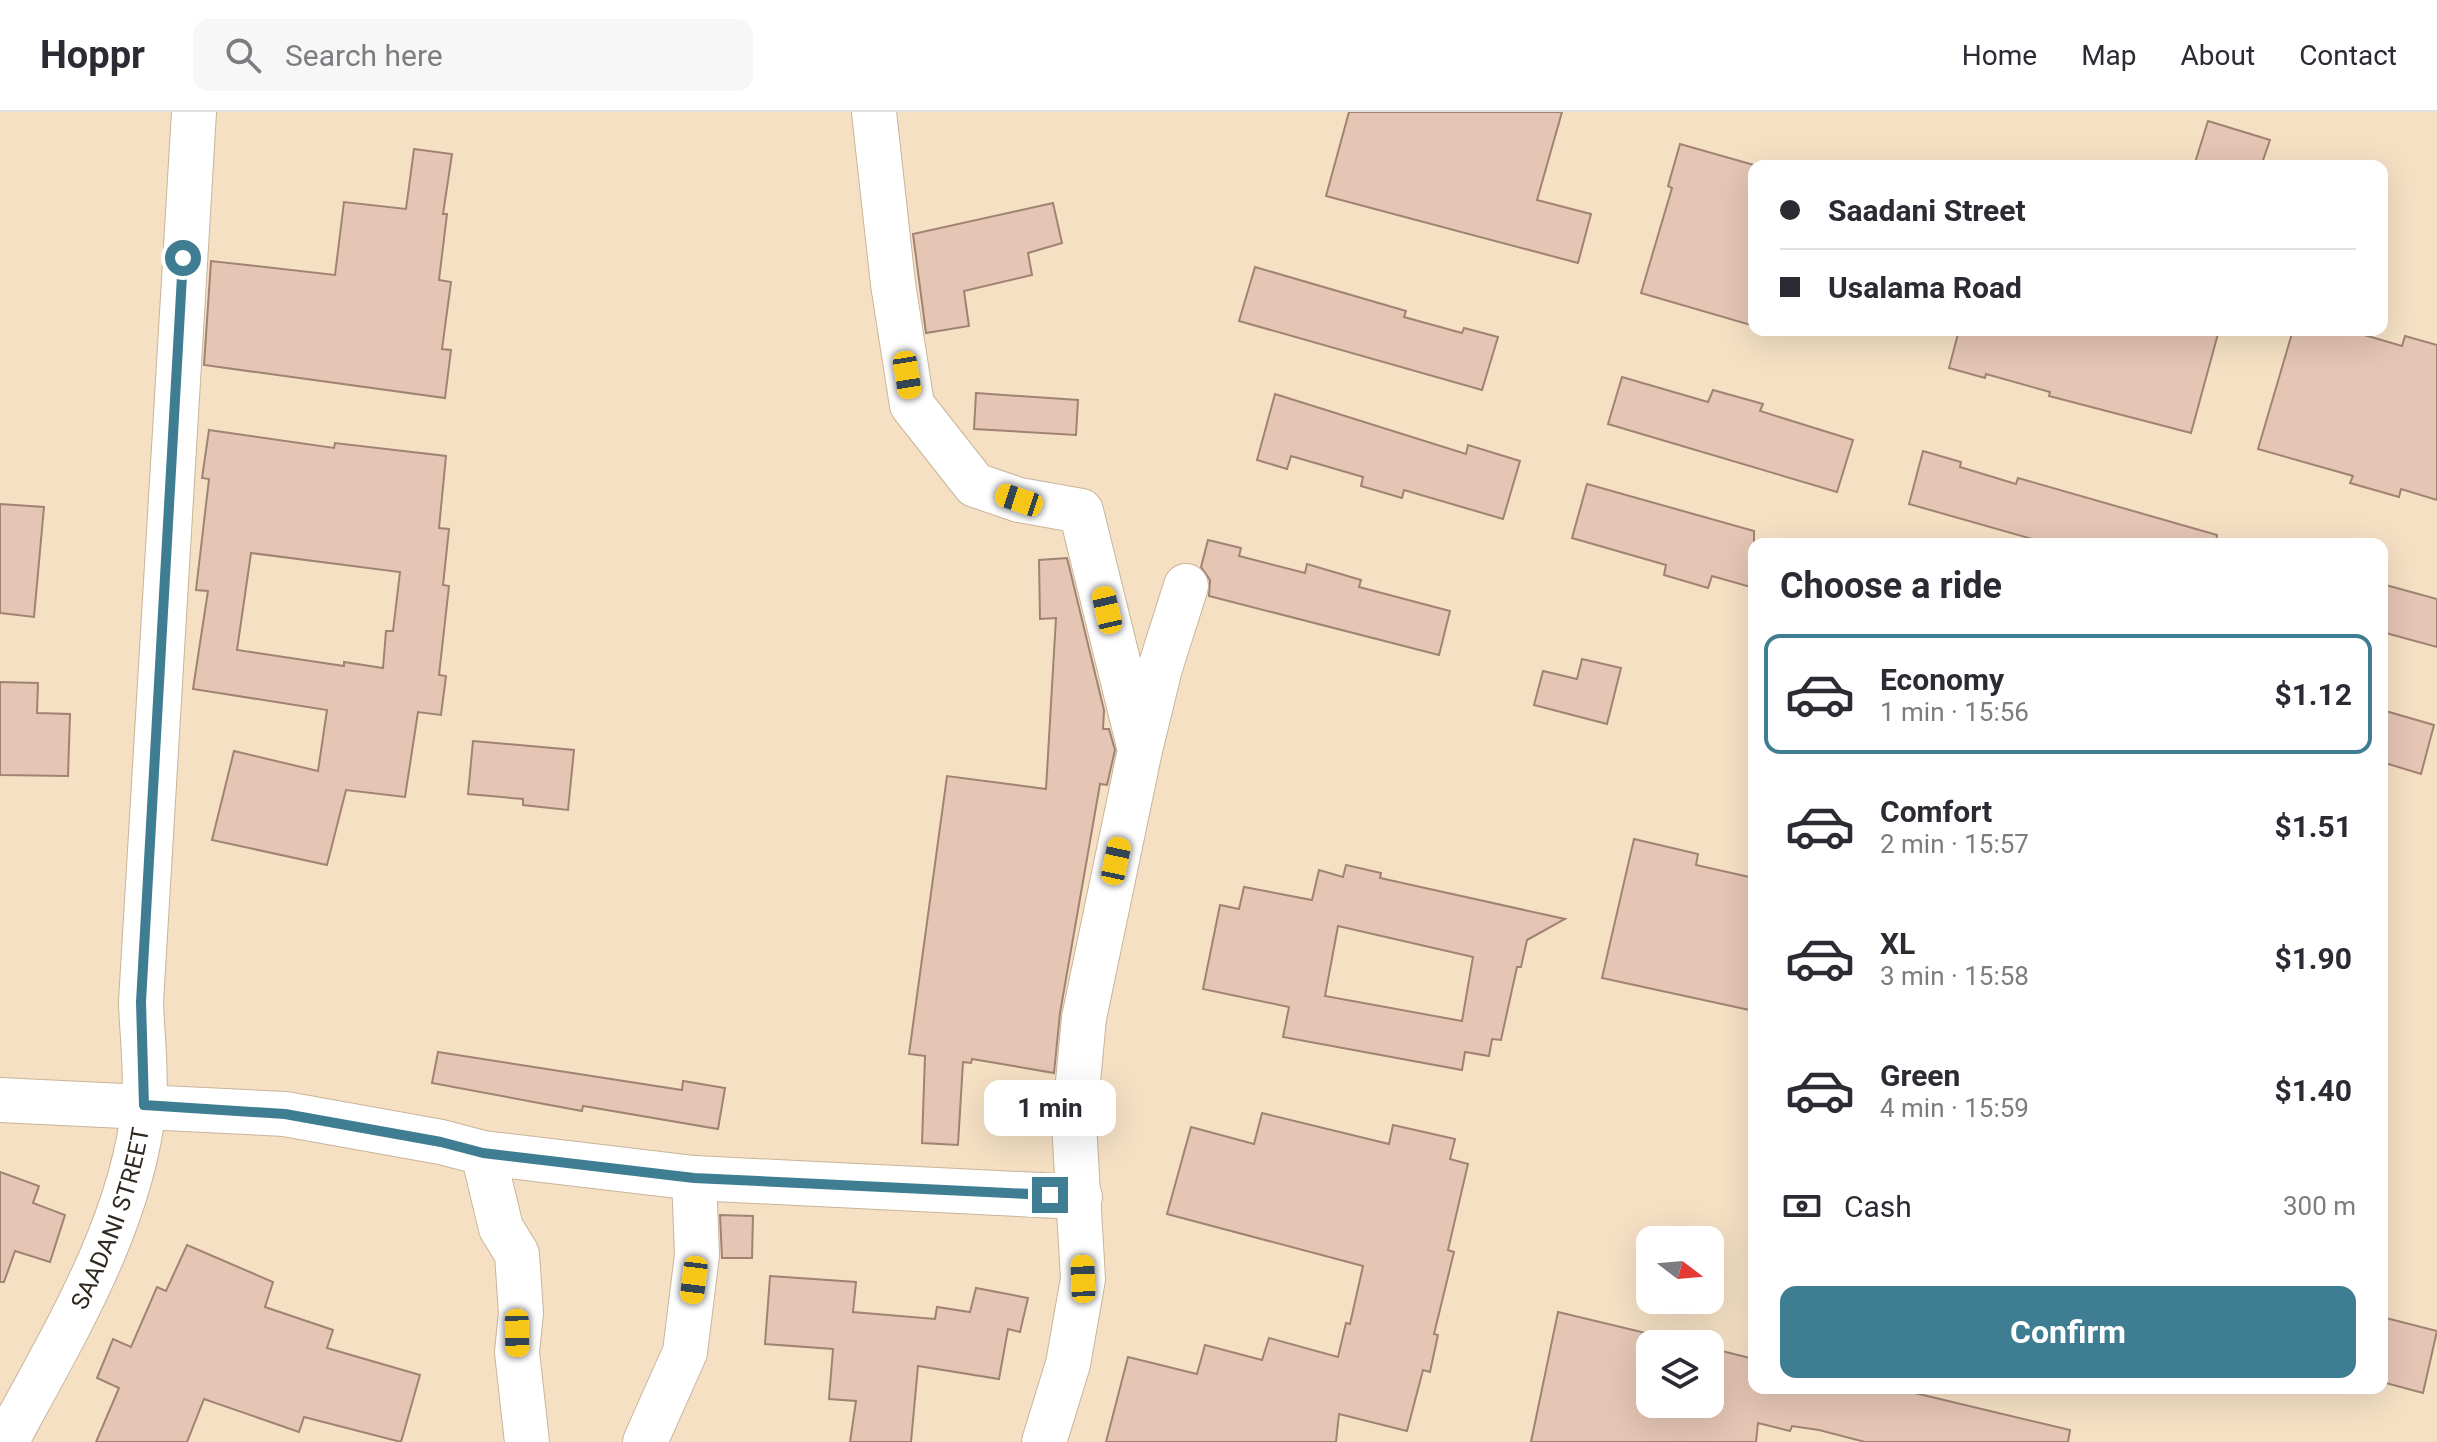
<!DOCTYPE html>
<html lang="en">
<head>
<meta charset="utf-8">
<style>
  body { margin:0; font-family:Roboto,sans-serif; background:#f7f7f7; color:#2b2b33; height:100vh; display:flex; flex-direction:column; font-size:30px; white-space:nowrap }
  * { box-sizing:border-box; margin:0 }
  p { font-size:26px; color:#7c7c81 }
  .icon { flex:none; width:44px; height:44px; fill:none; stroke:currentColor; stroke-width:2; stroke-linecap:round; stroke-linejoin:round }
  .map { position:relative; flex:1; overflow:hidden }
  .drawer { position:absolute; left:1748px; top:426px; width:640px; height:856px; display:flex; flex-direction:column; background:#fff; border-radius:16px; box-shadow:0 8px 32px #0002 }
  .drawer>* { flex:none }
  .top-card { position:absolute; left:1748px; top:48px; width:640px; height:176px; border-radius:16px; box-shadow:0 8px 32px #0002; display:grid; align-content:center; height:176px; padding:0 32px; background:#fff }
  .needle { width:52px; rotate:106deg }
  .buttons { position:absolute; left:1636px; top:1114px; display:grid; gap:16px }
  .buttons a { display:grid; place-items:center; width:88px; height:88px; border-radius:16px; background:#fff; box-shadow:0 8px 32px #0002; font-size:40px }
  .end { position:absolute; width:36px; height:36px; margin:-18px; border:10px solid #3f7e92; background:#fff; box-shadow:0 0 0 4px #fff }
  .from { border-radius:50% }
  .bubble { position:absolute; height:56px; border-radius:16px; background:#fff; box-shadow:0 8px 32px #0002; font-size:26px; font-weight:700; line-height:56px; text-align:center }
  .car { position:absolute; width:24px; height:48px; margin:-24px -12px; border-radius:10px; box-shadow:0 0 6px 2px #0007; background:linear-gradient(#f5c518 24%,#345 0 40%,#f5c518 0 76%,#345 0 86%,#f5c518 0) }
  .top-card b { display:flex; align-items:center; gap:28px; height:76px; font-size:30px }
  .top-card b+b { border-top:2px solid #e1e1e2 }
  .top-card i { width:20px; height:20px; background:#2b2b33 }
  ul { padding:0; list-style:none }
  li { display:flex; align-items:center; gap:24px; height:120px; margin:0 16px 12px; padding:0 16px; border:4px solid transparent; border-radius:16px }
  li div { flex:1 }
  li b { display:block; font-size:30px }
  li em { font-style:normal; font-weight:700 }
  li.active { border-color:#3f7e92 }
  li>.icon { width:72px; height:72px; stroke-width:1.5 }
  h2 { padding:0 32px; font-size:36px; line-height:96px }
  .pay { display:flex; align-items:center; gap:20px; height:88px; padding:0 32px; font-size:30px }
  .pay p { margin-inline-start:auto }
  .cta { display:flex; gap:16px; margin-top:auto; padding:16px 32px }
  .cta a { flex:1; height:92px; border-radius:16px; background:#3f7e92; color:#fff; font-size:32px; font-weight:700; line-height:92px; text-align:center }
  header { display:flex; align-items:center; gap:48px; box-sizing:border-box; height:112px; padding:0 40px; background:#fff; border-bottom:2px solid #e1e1e2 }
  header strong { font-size:38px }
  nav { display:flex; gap:44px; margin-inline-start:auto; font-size:28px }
  .search { width:560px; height:72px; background:#f7f7f7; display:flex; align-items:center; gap:20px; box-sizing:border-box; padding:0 28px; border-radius:16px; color:#7c7c81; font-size:30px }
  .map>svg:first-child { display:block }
</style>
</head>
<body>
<header>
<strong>Hoppr</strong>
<div class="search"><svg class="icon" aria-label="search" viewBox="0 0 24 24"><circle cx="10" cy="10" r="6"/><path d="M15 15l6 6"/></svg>Search here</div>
<nav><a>Home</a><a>Map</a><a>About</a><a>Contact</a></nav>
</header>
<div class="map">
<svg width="2437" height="1330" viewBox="0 0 2437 1330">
  <rect width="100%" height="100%" fill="#f5e0c4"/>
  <g fill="#e5c5b4" stroke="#a08373" stroke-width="2" fill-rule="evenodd">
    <path d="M1349,0H1562L1537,88L1591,102L1578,151L1326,84Z"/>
    <path d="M2208,9L2270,28L2261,54H2194Z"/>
    <path d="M1680,32L1754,53V214L1641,181L1672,76L1668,74Z"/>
    <path d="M414,37L452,42L443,102H447L439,168L451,170L442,237L451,238L445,286L204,253L211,149L335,163L344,90L406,97Z"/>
    <path d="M1053,91L1062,131L1028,141L1032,163L964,179L969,214L926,221L913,122Z"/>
    <path d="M1255,155L1406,199L1404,205L1462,221L1464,216L1498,225L1482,278L1239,209Z"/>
    <path d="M1959,218H2219L2191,321L2049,284L2050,280L1986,262L1985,266L1949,256Z"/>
    <path d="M2293,218H2347L2402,234L2405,224L2437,233V388L2401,377L2399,385L2350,371L2353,364L2258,337Z"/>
    <path d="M1622,265L1708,290L1713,278L1763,292L1760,299L1853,328L1837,380L1608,312Z"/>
    <path d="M976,281L1078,288L1076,323L974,317Z"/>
    <path d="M1275,282L1466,342L1468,333L1520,349L1503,407L1404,378L1402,386L1361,374L1363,365L1291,344L1287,357L1257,348Z"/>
    <path d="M209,318L334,336L335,331L446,344L439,416L449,417L443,473L449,474L439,563L446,564L441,603L418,600L405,685L346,678L327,753L212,728L234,639L318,659L327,598L193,577L208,479L196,478L209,367L202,366ZM251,441L400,460L393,519H386L383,556L344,550V554L237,538Z"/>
    <path d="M1923,339L1961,350L1960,355L2016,372L2018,366L2217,423L2216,432H2050L1909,392Z"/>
    <path d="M1587,372L1754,419V476L1712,464L1708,476L1664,463L1666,453L1572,426Z"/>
    <path d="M0,392L44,395L34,505L0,501Z"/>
    <path d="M1208,428L1241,436L1239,444L1305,461L1307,452L1361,468L1359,475L1450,499L1439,543L1209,484L1210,468L1201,455Z"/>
    <path d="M1067,446L1104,598L1103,617H1109L1115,638L1107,673L1100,672L1060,901L1054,961L972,947L971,951L963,950L958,1033L922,1031L925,944L909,942L947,664L1046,677L1056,506L1040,507L1039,448Z"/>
    <path d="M2382,472L2437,487V535L2382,520Z"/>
    <path d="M1582,547L1621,556L1607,612L1534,593L1543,559L1577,567Z"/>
    <path d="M0,570L38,571L37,601L70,602L68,664L0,663Z"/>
    <path d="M2382,598L2434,613L2421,662L2382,650Z"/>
    <path d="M473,629L574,638L568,698L523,693V687L468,682Z"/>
    <path d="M1634,727L1698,742L1696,753L1754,766V899L1602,866Z"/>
    <path d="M1346,753L1381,761L1380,766L1565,807L1527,828L1521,855H1517L1501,928L1492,927L1489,944L1465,940L1462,958L1283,925L1289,895L1203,877L1220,793L1239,797L1244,775L1312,788L1319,758L1343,765ZM1338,814L1473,845L1462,909L1325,884Z"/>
    <path d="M438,940L682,978L683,969L725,976L718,1017L583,994L582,999L432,971Z"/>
    <path d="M1262,1001L1389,1032L1393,1013L1455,1027L1450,1047L1468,1052L1448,1138L1454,1140L1434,1222L1438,1223L1430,1260L1423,1258L1407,1319L1339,1302L1336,1330H1106L1128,1245L1197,1262L1205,1233L1262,1248L1269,1226L1338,1245L1346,1211L1350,1212L1363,1154L1167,1102L1191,1015L1254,1032Z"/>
    <path d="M0,1060L39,1074L33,1091L65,1103L50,1150L15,1139L4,1170H0Z"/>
    <path d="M720,1103L753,1104L752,1146H722Z"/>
    <path d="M187,1133L273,1170L265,1195L333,1218L327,1236L420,1263L401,1330L304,1305L299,1320L204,1287L187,1330H96L119,1276L97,1266L113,1227L131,1235L157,1175L166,1179Z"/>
    <path d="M770,1164L856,1170L853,1200L935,1207L937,1195L970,1200L976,1176L1028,1186L1020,1220L1008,1217L999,1267L918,1254L911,1330H850L856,1289L829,1287L833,1237L765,1232Z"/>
    <path d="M1558,1200L1650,1222V1292H1710V1236L1754,1247V1276H1894L2070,1318L2068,1330H1865L1819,1318L1792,1314L1790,1319L1758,1311L1756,1330H1531Z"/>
    <path d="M2382,1205L2437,1219L2423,1281L2382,1270Z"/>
  </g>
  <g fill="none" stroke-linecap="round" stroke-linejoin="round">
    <defs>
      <g id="minor">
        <path d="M874,0L893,172L912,293L975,373L1019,388L1081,399L1138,630"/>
        <path d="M0,988L285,1002L441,1030L483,1041L694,1066L1080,1085"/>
        <path d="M483,1041L501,1116L517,1142L521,1201L517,1240L527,1330"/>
        <path id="s1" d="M6,1330C62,1225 131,1115 144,994C147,960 142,924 141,890L194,0"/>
        <path d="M645,1330L685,1240L697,1143L694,1066"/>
        <path d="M1044,1330L1068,1252L1083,1167L1074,1012L1084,906L1140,638L1160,556L1186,474"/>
      </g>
    </defs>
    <use href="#minor" stroke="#c9b49a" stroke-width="46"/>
    <use href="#minor" stroke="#fff" stroke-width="44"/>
  </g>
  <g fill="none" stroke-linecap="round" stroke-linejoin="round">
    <path stroke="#3f7e92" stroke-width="10" d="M183,146L141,890L144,993L285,1002L441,1030L483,1041L694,1066L1050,1083"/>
  </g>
  <g text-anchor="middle" stroke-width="7" stroke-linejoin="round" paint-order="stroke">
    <g font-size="24" fill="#31291f" stroke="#fff">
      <text dy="8" stroke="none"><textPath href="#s1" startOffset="248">SAADANI STREET</textPath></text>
    </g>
  </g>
</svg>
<div class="buttons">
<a><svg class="needle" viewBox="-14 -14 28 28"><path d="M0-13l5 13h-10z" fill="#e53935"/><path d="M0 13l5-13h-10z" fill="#7c7c81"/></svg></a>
<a><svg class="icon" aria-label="layers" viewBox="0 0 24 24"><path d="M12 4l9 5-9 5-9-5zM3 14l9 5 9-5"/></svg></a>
</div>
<i class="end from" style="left:183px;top:146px"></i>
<i class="end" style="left:1050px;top:1083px"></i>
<div class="bubble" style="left:984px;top:968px;width:132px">1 min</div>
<i class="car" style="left:907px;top:263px;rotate:171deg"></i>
<i class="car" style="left:1019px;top:388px;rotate:288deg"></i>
<i class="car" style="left:1107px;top:498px;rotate:347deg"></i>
<i class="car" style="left:1116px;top:749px;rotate:12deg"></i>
<i class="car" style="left:1083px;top:1167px;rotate:358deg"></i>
<i class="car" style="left:694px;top:1168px;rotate:187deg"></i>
<i class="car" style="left:517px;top:1221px;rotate:179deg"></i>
<div class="top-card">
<b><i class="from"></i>Saadani Street</b>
<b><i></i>Usalama Road</b>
</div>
<section class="drawer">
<h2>Choose a ride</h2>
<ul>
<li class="active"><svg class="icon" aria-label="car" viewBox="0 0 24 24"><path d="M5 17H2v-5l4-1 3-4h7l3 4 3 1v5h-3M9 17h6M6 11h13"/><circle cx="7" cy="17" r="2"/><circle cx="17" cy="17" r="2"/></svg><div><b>Economy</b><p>1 min · 15:56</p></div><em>$1.12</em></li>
<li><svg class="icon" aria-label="car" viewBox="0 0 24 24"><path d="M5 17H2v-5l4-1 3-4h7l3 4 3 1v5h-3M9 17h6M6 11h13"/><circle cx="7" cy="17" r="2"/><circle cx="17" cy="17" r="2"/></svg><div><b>Comfort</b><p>2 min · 15:57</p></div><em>$1.51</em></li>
<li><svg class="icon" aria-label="car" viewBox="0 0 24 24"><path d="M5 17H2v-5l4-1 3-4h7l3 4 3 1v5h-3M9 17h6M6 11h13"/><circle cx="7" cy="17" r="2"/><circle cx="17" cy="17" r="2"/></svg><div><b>XL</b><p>3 min · 15:58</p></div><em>$1.90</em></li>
<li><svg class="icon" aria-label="car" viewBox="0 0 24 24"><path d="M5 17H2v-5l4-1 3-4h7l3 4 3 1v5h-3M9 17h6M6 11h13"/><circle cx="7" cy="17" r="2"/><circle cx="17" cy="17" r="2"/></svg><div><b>Green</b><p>4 min · 15:59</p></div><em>$1.40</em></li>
</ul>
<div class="pay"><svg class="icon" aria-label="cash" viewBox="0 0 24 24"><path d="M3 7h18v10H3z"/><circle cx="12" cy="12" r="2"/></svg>Cash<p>300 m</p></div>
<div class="cta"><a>Confirm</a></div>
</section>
</div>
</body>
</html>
